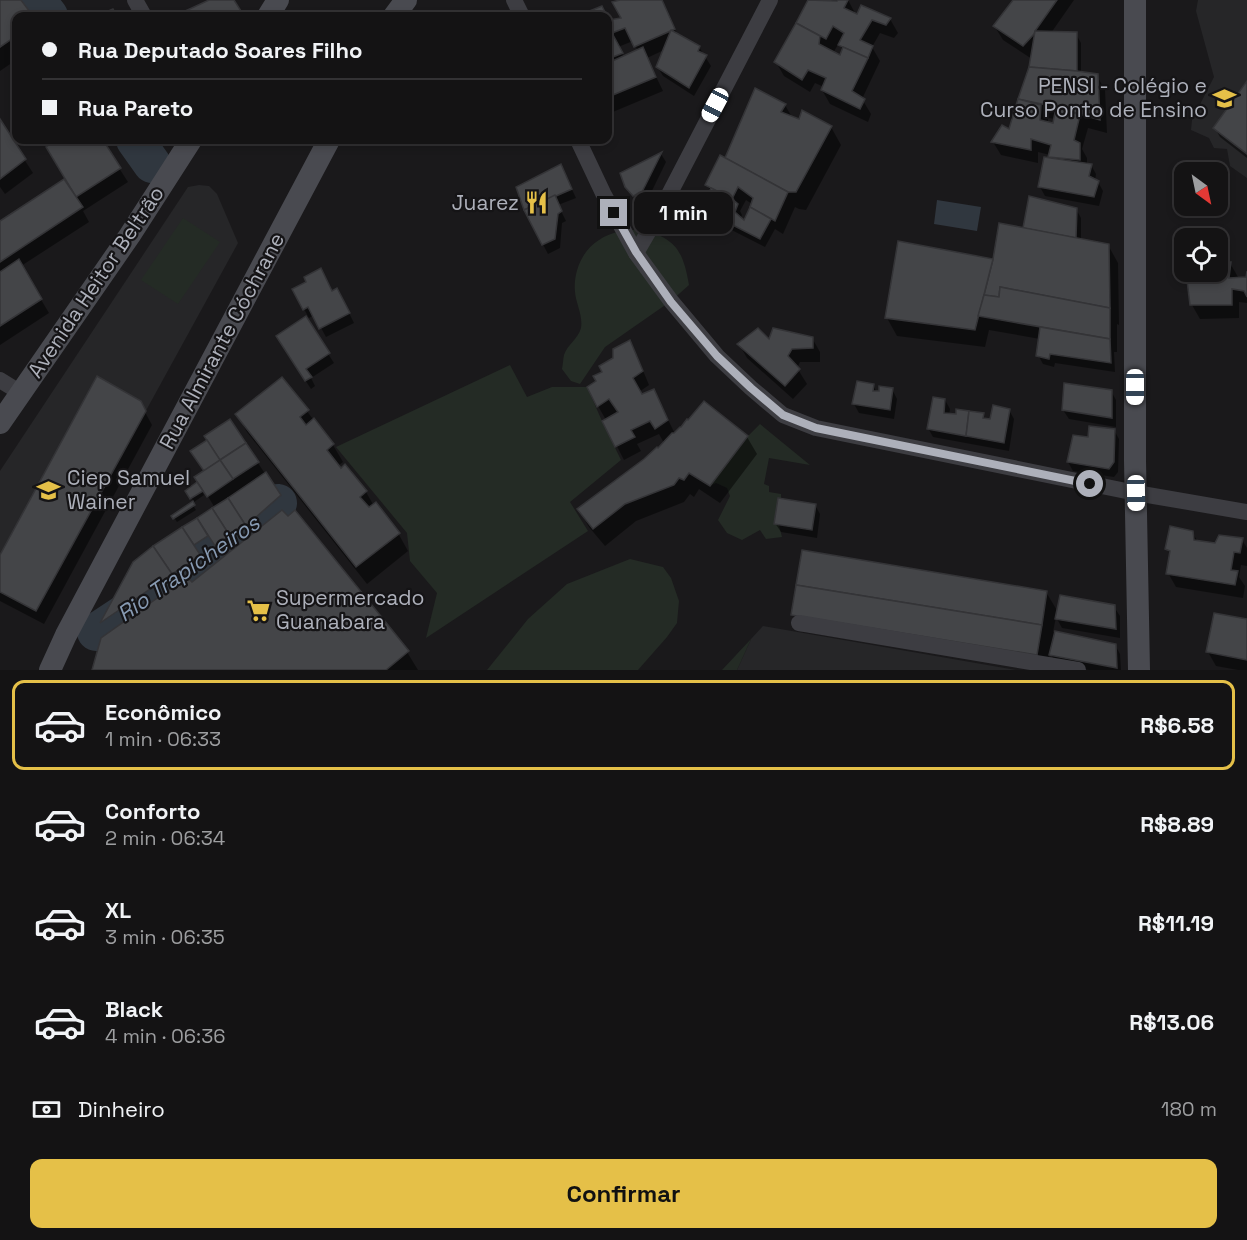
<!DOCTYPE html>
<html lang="pt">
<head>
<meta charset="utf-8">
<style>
  body { margin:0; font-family:"Space Grotesk",sans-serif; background:#1d1c1d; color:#f1f3f6; height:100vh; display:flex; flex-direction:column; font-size:22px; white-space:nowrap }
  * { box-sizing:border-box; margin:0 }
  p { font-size:20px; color:#9d9ea0 }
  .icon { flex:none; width:33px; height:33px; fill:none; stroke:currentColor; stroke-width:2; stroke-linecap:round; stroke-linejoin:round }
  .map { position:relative; height:670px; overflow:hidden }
  .sheet { display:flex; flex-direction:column; background:#141314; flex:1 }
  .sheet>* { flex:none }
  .top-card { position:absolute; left:12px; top:12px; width:600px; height:132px; border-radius:12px; box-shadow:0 3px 9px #0003,0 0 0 2px #333234; display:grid; align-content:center; height:132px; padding:0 30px; background:#141314 }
  .needle { width:39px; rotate:147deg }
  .fabs { position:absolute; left:1174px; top:162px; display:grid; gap:12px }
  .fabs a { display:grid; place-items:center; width:54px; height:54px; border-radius:12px; background:#141314; box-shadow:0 3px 9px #0003,0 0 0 2px #333234; font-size:30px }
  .end { position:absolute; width:27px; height:27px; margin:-14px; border:8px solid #adb0ba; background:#111; box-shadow:0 0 0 3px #111 }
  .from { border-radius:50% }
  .bubble { position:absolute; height:42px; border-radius:12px; background:#141314; box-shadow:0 3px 9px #0003,0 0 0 2px #333234; font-size:20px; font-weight:700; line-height:42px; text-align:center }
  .car { position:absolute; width:18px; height:36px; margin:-18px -9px; border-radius:8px; box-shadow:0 0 4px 2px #0007; background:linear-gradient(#fff 24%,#345 0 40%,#fff 0 76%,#345 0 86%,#fff 0) }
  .top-card b { display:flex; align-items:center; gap:21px; height:57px; font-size:22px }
  .top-card b+b { border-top:2px solid #333234 }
  .top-card i { width:15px; height:15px; background:#f1f3f6 }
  ul { padding:10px 0 0; list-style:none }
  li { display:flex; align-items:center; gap:18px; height:90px; margin:0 12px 9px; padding:0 18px; border:3px solid transparent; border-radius:12px }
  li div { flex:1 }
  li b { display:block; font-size:22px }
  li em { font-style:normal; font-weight:700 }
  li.current { border-color:#e5c048 }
  li>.icon { width:54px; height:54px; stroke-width:1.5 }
  .pay { display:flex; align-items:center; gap:15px; height:66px; padding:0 30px; font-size:22px }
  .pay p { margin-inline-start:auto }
  .cta { display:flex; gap:12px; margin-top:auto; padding:12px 30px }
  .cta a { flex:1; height:69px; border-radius:12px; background:#e5c048; color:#111; font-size:24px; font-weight:700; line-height:69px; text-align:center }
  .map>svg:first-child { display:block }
</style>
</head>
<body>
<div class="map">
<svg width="1247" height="670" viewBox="0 0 1247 670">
  <rect width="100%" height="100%" fill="#1a191b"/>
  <g fill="#262628">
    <path d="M1198,0H1247V178L1230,166L1227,149L1214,148L1209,138L1191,130L1192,120L1214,77L1196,11Z"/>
    <path d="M199,185L209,186L217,194L238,243L36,611L0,592V471L188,187Z"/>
    <path d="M763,626L1016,670H737L751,639Z"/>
  </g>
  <g fill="#242b25">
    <path d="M183,218L220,242L178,304L141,280Z"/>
    <path d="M643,229C677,240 683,251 689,285L671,301L605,347L580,384L571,381L562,369C563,364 563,359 564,355C567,345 578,339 581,328C583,315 576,304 575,292C573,273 582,250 599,240C611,231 629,230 643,229Z"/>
    <path d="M510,365L527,397L552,387H587L602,421L621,460L570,502L588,531L426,638L437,593L410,561L407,533L336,447Z"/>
    <path d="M760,424L810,465L769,458L764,484L769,486V492L781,494V498H778L774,523L779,525L782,537L766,539L760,530L742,540L727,533L718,520L730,496L727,488L716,483L710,486L748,436Z"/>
    <path d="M630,559L663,567L671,578L679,601L677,623L667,637L638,670H487L528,619L567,584Z"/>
    <path d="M751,639L737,670H722Z"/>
  </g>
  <path fill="#30373f" d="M937,200L981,207L977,231L934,224Z"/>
  <g fill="#0007" fill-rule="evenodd">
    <path d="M0,0H19L31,16H16V60L0,71Z"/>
    <path d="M212,0H233L242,16H184L183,14Z"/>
    <path d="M625,0H661L678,36L699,47L711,66L694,96L663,76L657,66L664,50L647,58L663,91L608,114V19L609,22L623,19ZM633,41L638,51L624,57L618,47Z"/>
    <path d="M810,0H834L835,2L839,0H848L855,13V15L890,19L898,33L894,38L880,33L872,47L880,61L862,99L871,114L868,122L830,104L822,90L824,87L815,83L810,92L784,76L776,62ZM839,43L843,51L841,57L833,53Z"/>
    <path d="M1015,0H1074L1051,33L1076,34L1081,43V73L1097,76L1105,90L1107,133L1088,128L1082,149L1087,158V165H1091L1096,174L1095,181L1098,182L1103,191L1099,206L1045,196L1040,187L1050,159V155L1038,152V163L1001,155L993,142L1010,131L1019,100L1031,68L1032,59L1003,40L995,27ZM1048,118L1056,119L1055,125L1048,123Z"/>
    <path d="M1247,84V158L1220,137L1215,128Z"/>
    <path d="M785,105L793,119L831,127L841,145L806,210L799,209L795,207L783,234L775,229L765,247L708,218L703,209L711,192L707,185L726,160ZM746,200L752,204L744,222L740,219L742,215L740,211Z"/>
    <path d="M0,122L33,173L5,194L0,187Z"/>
    <path d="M59,140H101L128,182L83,211L89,222L21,266L49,313L0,345V222L66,179L48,148Z"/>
    <path d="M661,154L666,162L647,201L639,204L627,186L622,174Z"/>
    <path d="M561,166L576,198L558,205L566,221L562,223L560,248L548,254L525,210Z"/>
    <path d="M1076,209L1081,218V240L1108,245L1118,263L1119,325L1117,324V352H1114L1115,372L1055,363L1054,367L1043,364L1038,355L1040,339L989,330L985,347L897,336L887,318L899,243L994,261L1024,229Z"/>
    <path d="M1230,263L1238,277V279H1247V303L1239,302V318L1200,319L1192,305L1187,272H1218V264Z"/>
    <path d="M332,292L342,299L354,323L326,337L314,315L309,318L304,309Z"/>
    <path d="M305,318L334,363L311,378L315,386L311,389L283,346Z"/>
    <path d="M812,338L820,352V362H800L797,368L807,384L793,399L747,358L739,344Z"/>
    <path d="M629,342L637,356L649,385L639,392L641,396L661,405L675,434L747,437L757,454L720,503L699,489L694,497L690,494L684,502L636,521L605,546L589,527L579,510L645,461L664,443L659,434L637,444L641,451L624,460L604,421L606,420L598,406V381Z"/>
    <path d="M282,379L333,445L343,462L338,466L340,470L345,466L366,492L374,506L398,533L408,551L367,584L247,432L237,414Z"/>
    <path d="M873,385L877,393L892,389L897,399L894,419L859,413L854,404Z"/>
    <path d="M1111,391L1116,400V427L1069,419L1063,410Z"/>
    <path d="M945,400L950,409L949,415H983L986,420L991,421L1009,410L1014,419L1009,451L933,437L928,428Z"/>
    <path d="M140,403L152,425L44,624L0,601V558Z"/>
    <path d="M1114,430L1119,439L1118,472L1114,477L1073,471L1068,462L1089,439Z"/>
    <path d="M258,463L285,504L266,522L407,652L418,670H93L141,611L140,609L107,631L102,623L134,563L154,547L215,508L201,485L199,486L204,495L194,502L187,491L199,483ZM247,537L249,539L192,584L186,578L204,566L195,550L212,539L222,554Z"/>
    <path d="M192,504L196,510L177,522L173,516Z"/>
    <path d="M815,505L820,514L817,538L781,532L775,523Z"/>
    <path d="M1192,532L1198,542L1216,545L1242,540L1247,548V566L1241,565L1239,577L1245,586L1243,598L1176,587L1168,573L1171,556L1167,549Z"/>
    <path d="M1046,592L1058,612L1114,607L1120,616V638L1062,628L1056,617L1053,632L1115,645L1120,654L1121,670H1089L1056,664L1050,652L1047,670L803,632L793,614Z"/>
    <path d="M1247,620V670H1238L1216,666L1208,652Z"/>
  </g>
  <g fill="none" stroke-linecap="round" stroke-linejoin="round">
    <g stroke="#30373f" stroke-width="38">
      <path d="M37,0L49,16"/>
      <path d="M135,140L152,164"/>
      <path d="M96,632L235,540L278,503"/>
    </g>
  </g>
  <g fill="#444548" stroke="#343437" stroke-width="1.5">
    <path d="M0,0H21L33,16H16V36L0,47Z"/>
    <path d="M209,0H234L241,11L233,16H182L181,13Z"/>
    <path d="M620,0H662L675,29L634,47L625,28L612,33L623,53L608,59V18L609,20L621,18L612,2Z"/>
    <path d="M808,0L837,1L838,0H848L844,8L857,14L861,5L891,18L886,25L872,20L860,40L873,46L868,58L838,45L844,33L833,26L826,39L796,23Z"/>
    <path d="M1013,0H1057L1035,31L1034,34L1023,46L993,26Z"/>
    <path d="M602,6L607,16H577Z"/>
    <path d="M113,9L117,16H100L99,15Z"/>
    <path d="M796,23L820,36L819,44L840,55L843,47L868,58L852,91L865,99L860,109L821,90L826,78L808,70L802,80L774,62Z"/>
    <path d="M671,30L700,46L698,51L707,55L689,88L656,67Z"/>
    <path d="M1035,31L1077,32V71L1029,67Z"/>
    <path d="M643,47L656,77L608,97V63Z"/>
    <path d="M1029,67L1077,71L1098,74L1100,120L1056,107L1018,99Z"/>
    <path d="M1247,81V154L1213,128Z"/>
    <path d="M755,88L786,104L781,112L799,119L802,110L832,126L796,192H788L725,158Z"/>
    <path d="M1018,99L1041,105L1040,120L1053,123L1056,107L1080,115L1074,140L1080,143V160L1048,157L1051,145L1031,139V150L991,142L1002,125L1009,129Z"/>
    <path d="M0,119L26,159L0,179Z"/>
    <path d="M56,140H103L121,168L76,197L46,147Z"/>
    <path d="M662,152L642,192L633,196L625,187L620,173Z"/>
    <path d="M720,155L788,192L775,221L750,207L753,198L738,187L732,199L705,185Z"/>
    <path d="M1044,157L1092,164L1089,176L1099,181L1094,197L1038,187Z"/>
    <path d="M561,164L572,189L524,210L516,187Z"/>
    <path d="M64,179L83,207L0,262V221Z"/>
    <path d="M711,188L732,199L738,204L735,212L744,220L750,207L771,219L760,239L701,209Z"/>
    <path d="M555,195L562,211L558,214L555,239L542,245L524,210Z"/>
    <path d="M1029,196L1077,208L1076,238L1023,228Z"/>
    <path d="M999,223L1109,244L1110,308L1000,287L999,297L984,295L993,259Z"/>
    <path d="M898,241L993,259L975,330L885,318Z"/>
    <path d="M19,259L42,299L0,326V272Z"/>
    <path d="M1218,262H1231L1229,278L1246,277L1247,271V297L1244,291L1232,289V305H1190L1186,272H1218Z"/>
    <path d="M321,268L332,291L337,288L350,313L319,329L308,307L303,310L292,289L306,282L304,277Z"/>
    <path d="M1000,287L1110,308V339L978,316L984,295L999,297Z"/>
    <path d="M306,316L330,353L306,369L312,377L305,381L276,336Z"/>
    <path d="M1040,327L1110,339L1111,363L1050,354L1049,359L1036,356Z"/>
    <path d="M758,328L769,339L773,328L813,337V348L792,349L788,356L800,369L785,386L737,344Z"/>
    <path d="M630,340L643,371L633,378L642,394L654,389L668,420L655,429L650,421L631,430L635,437L615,447L602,421L618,412L609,399L597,407L587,387L596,381L593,376L602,372L599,366L613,358V349Z"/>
    <path d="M97,376L141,401L146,411L36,611L0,592V555Z"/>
    <path d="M282,377L309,410L300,417L306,425L314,418L334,444L327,450L341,468L345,464L367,491L360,497L369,507L376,502L400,533L356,567L235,414Z"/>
    <path d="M857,381L874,384L873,391H879V386L893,388L890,410L852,404Z"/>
    <path d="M1064,383L1112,390V418L1062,410Z"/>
    <path d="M933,397L945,399L944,413L956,414V409L969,411L966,436L927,429Z"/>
    <path d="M704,401L748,436L710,486L689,473L684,480L679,478L674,485L625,504L593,529L577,509L644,459L657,447L658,448L672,433H674L680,427H681L687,419L688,420Z"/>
    <path d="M993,405L1010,409L1004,443L966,436L969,411L984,413L983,418L990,419Z"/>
    <path d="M230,419L246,443L220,460L204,436Z"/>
    <path d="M1089,426L1115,429L1114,462L1109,469L1067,462L1073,435L1088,437Z"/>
    <path d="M207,440L220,460L204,471L190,451Z"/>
    <path d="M246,443L259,462L233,479L220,460Z"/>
    <path d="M220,460L233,479L207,497L194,477Z"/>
    <path d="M266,472L281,495L246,526L228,498Z"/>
    <path d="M197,482L203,491L190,499L185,491Z"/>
    <path d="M228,498L246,526L230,536L212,508Z"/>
    <path d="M778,498L816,504L812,530L774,524Z"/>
    <path d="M193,501L195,505L173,519L171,516Z"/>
    <path d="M212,508L230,536L215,546L197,518Z"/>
    <path d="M282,510L288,516L295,510L409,651L386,670H92L101,638L187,577L192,582Z"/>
    <path d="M197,518L208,536L194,545L182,527Z"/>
    <path d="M1170,526L1193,531L1194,540L1215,543L1219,535L1243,538L1240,553L1234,552L1231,570L1238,571L1235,585L1166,574L1170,551L1165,549Z"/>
    <path d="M182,527L201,556L172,574L153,546Z"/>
    <path d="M153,546L172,574L100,623L133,562Z"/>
    <path d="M802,550L1047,591L1042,625L796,585Z"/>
    <path d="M796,585L1042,625L1037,655L791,615Z"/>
    <path d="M1060,595L1115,605L1116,629L1055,619Z"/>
    <path d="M1214,613L1247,619V660L1206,652Z"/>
    <path d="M1055,631L1116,644L1117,668L1049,655Z"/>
  </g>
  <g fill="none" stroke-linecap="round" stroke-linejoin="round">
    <g stroke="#3d3d42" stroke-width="16">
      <path d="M135,0L144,16"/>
      <path d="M514,0L522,16"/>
      <path d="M578,140L603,193L636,253L671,301L717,356L751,388L783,415L816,428L1136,493L1247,512"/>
      <path d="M636,253L661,210L770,0"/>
      <path d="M0,380L21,393"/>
      <path d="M799,623L1078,670"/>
    </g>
    <g stroke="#494a50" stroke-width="22">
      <path d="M1135,0V461L1139,670"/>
      <path d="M268,16L278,0"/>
      <path d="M394,16L406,0"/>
      <path d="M0,423L130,235L191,140"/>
      <path d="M50,670L66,635L329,140"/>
    </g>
  </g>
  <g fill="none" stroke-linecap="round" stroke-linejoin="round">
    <path stroke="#adb0ba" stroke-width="8" d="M614,213L636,252L671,302L717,356L751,388L783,415L816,428L1090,484"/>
  </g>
  <defs>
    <symbol id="school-bare" viewBox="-9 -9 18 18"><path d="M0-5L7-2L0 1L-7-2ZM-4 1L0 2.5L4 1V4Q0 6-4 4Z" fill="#e5c048" stroke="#151416" stroke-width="2.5" paint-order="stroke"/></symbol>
    <symbol id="restaurant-bare" viewBox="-9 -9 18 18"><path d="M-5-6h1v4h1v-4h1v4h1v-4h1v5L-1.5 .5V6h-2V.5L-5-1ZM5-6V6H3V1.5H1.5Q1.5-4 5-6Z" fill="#e5c048" stroke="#151416" stroke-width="2.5" paint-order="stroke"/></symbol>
    <symbol id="supermarket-bare" viewBox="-9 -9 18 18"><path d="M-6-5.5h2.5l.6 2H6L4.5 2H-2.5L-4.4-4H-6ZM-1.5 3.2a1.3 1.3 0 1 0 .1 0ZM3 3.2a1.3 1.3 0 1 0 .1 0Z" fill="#e5c048" stroke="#151416" stroke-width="2.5" paint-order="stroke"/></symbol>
  </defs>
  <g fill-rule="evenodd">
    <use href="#school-bare" x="1208" y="82" width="33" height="33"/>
    <use href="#restaurant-bare" x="520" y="186" width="33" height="33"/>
    <use href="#school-bare" x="32" y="474" width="33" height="33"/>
    <use href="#supermarket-bare" x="242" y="594" width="33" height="33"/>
  </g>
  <g text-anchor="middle" stroke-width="4.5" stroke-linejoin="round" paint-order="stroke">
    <g font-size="21" fill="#adb0ba" stroke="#151416" text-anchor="end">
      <text x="1207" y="93">PENSI - Colégio e<tspan x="1207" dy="24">Curso Ponto de Ensino</tspan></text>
      <text x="519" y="210">Juarez</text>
      <text x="67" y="485" text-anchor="start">Ciep Samuel<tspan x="67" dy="24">Wainer</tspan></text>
      <text x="276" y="605" text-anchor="start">Supermercado<tspan x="276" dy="24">Guanabara</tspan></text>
    </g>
    <g font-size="21" fill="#adb0ba" stroke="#151416">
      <text transform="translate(96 282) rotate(-56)" y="7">Avenida Heitor Beltrão</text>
      <text transform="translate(222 341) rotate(-62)" y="7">Rua Almirante Cóchrane</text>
    </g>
    <g font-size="22" font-style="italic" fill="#879ab2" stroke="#151416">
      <text transform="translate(188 568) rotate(-35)" y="8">Rio Trapicheiros</text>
    </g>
  </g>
</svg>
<div class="fabs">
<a><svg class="needle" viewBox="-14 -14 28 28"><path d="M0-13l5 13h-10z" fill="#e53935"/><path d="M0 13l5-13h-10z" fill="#9d9ea0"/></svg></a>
<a><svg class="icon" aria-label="locate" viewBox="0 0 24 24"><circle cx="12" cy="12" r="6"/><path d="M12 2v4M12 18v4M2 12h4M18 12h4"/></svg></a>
</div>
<i class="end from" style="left:1090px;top:484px"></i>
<i class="end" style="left:614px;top:213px"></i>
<div class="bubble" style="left:634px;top:192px;width:99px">1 min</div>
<i class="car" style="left:715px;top:105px;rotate:208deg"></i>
<i class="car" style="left:1135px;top:387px;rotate:180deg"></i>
<i class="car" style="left:1136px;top:493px;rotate:179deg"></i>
<div class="top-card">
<b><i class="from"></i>Rua Deputado Soares Filho</b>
<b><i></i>Rua Pareto</b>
</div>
</div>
<section class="sheet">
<ul>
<li class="current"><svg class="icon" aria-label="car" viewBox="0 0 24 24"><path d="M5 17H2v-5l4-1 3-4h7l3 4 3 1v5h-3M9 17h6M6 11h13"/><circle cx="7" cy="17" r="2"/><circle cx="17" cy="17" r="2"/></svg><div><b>Econômico</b><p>1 min · 06:33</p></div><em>R$6.58</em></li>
<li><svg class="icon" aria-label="car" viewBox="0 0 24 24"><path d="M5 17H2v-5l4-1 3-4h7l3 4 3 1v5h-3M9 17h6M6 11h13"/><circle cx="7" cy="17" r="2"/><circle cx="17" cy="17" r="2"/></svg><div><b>Conforto</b><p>2 min · 06:34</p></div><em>R$8.89</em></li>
<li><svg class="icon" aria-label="car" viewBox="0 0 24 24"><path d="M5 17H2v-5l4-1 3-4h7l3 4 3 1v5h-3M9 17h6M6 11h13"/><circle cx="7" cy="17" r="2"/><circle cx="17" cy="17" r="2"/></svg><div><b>XL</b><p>3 min · 06:35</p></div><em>R$11.19</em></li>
<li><svg class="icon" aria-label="car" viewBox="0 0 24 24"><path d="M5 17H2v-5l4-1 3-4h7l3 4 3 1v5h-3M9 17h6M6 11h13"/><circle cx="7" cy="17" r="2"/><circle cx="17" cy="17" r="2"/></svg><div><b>Black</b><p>4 min · 06:36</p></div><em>R$13.06</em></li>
</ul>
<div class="pay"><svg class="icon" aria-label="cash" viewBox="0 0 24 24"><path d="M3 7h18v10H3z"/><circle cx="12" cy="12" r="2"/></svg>Dinheiro<p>180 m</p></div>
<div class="cta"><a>Confirmar</a></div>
</section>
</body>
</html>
